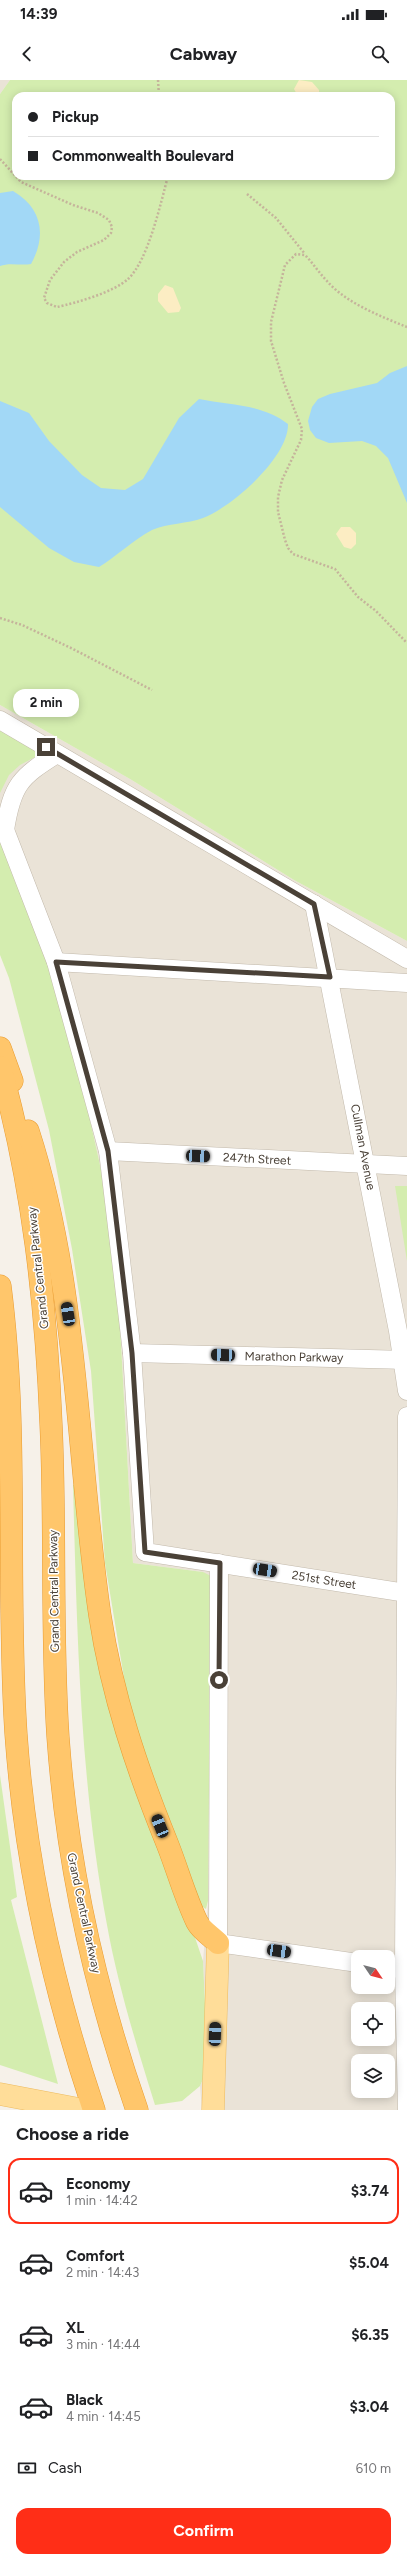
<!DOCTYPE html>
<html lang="en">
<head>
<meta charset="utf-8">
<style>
  body { margin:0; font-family:Figtree,sans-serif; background:#f2f2f2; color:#202124; height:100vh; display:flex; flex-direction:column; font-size:15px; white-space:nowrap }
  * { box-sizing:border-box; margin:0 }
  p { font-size:13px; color:#757577 }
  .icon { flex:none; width:22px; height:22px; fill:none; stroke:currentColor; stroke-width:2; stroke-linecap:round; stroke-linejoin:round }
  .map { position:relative; height:2030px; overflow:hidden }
  .details { display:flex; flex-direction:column; background:#fff; flex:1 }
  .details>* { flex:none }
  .banner { position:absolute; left:12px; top:12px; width:383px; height:88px; border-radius:12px; box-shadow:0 2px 10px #0003; display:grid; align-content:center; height:88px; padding:0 16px; background:#fff }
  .needle { width:26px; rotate:125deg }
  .controls { position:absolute; left:351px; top:1870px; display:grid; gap:8px }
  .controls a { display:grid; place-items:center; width:44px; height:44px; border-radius:8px; background:#fff; box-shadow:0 2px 10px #0003; font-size:20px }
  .end { position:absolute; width:18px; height:18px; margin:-9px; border:5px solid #4a4137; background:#fff; box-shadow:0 0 0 2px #fff }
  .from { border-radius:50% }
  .bubble { position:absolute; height:28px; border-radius:12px; background:#fff; box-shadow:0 2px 10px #0003; font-size:13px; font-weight:700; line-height:28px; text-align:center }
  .car { position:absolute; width:12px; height:24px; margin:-12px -6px; border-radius:5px; box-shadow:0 0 3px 1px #0007; background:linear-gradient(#222 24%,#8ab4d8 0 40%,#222 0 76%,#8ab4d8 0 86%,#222 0) }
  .banner b { display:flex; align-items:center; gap:14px; height:38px; font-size:15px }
  .banner b+b { border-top:1px solid #e0e0e0 }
  .banner i { width:10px; height:10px; background:#202124 }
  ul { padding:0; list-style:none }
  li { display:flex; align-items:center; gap:12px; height:66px; margin:0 8px 6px; padding:0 8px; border:2px solid transparent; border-radius:12px }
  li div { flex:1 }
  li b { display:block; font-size:15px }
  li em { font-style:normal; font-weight:700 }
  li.on { border-color:#ff2e17 }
  li>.icon { width:36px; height:36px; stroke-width:1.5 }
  h2 { padding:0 16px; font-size:18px; line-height:48px }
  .pay { display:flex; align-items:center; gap:10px; height:44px; padding:0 16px; font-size:15px }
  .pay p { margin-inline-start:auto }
  .primary-button { display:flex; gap:8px; margin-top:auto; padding:8px 16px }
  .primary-button a { flex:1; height:46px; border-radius:12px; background:#ff2e17; color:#fff; font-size:16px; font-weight:700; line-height:46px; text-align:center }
  .status { display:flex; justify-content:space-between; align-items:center; height:28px; padding:0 20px; background:#fff; direction:ltr }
  .status svg { height:11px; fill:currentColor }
  header { display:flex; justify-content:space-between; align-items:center; height:52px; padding:0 16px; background:#fff; font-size:18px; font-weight:700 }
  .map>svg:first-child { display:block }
</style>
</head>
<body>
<div class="status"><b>14:39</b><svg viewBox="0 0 49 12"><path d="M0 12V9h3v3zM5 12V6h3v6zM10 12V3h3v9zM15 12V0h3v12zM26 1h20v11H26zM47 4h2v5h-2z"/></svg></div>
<header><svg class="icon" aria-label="back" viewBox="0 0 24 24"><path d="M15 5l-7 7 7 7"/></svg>Cabway<svg class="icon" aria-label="search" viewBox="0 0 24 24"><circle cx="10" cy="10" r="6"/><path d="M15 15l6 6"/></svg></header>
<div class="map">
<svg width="407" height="2030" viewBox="0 0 407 2030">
  <rect width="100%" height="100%" fill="#f6f1e9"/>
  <g fill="#eae3d7" fill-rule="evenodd">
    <path d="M0,0H10L0,14Z"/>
    <path d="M0,625L130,699L294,800L407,861V2030H202L200,2006L208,1988L203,1881L208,1821L212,1506L203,1492L133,1483L119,1227L108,1121L78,986L0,759ZM358,1877H388V1907H358ZM358,1929H388V1959H358ZM358,1981H388V2011H358Z"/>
  </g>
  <g fill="#d4edaf" fill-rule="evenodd">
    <path d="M10,0H407V861L294,800L130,699L0,625V14ZM16,16H391V96H16Z"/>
    <path d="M0,648L35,670L37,676L20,685L9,695L0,713Z"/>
    <path d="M0,759L51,888L78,986L108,1121L119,1227L133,1483L203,1492L211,1496L208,1821L206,1829L201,1826L150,1695L128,1622L105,1483L91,1291L72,1169L49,1050L9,898L0,875Z"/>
    <path d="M395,1106H407V1181Z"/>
    <path d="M73,1405H79L103,1587L203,1881L208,1988L200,2006L182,2021L155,2025C137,1967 118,1906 107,1845C80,1701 77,1552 73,1405Z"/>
    <path d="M0,1695L17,1817L11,1820L58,2004L0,1985Z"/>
  </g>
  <g fill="#fcedc3">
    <path d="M299,0L312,2L319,10V16H298L294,9Z"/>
    <path d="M165,205L173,208L181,228L179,232L168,233L158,221V214Z"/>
    <path d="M341,447H350L356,453V464L351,469L344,467L336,454Z"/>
  </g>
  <g fill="#a2d8f6">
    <path d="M13,111C42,128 47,155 31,184C20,186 10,182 0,186V113Z"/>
    <path d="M407,286V423L388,378L376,366L362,361L329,363L316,358L310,350L308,341L312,327L318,319L330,314L377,303L390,293Z"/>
    <path d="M199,319C229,325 262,324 288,344C289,377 232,427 203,438C187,444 168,443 152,450C133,460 117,476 99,487L74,482L49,468L0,427V321L29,333L49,361L82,395L101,408L125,410L143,399L179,338Z"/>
  </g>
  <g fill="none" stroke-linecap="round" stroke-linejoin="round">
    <defs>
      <g id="minor">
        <path d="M0,640L407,879"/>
        <path d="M0,737L56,882L108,1071L132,1273L145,1472L407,1513"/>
        <path d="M5,750C12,705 20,697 57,674"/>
        <path d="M314,824L398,1251L407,1311"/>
        <path d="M56,882L407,903"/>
        <path d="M108,1071L407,1086"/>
        <path d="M132,1273L407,1280"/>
        <path d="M219,1483L218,1863L358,1883"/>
        <path d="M388,1887L407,1890"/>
        <path d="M407,2030L404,1890L407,1336"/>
      </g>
      <g id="major">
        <path d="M0,2014L84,2030"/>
        <path d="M213,2030L218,1863"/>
      </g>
      <g id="highway">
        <path d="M0,968L12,1001"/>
        <path d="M0,987C33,1103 46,1224 51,1344C56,1448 51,1553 58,1657C67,1784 95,1910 137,2030"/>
        <path d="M28,1051C79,1208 76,1374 100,1536C112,1615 137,1689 167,1763C177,1788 185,1817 197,1842C201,1850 211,1856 218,1863"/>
        <path d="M0,1206C19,1354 6,1505 16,1654C25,1782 53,1908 94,2030"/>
      </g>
    </defs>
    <use href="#minor" stroke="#c2b9ab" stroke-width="19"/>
    <use href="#major" stroke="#edbb60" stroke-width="23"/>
    <use href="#highway" stroke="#e99b2f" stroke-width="23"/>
    <g stroke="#c5b49b" stroke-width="2.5" stroke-dasharray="2 2" stroke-linecap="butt">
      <path d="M158,0L159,16"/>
      <path d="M0,79L21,102L73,125L98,133L109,140L112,147L111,153L104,160L77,172L64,182L50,200L44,218L47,223L57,227C76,223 114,212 128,199C148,181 161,122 168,96"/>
      <path d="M247,114L276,138L305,174"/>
      <path d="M407,247C380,236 346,223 327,201C319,193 313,183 305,175L296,174L285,185L271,242V261L284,303L302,349L301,360L282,400L278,417V432L285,460L288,468L293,474L335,489L358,517L376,531L407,563"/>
      <path d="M0,538L22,545L71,568L152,610"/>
    </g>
    <use href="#minor" stroke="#fff" stroke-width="18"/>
    <use href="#major" stroke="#fd9" stroke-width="22"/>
    <use href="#highway" stroke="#ffc66b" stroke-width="22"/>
  </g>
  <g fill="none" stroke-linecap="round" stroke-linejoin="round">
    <path stroke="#4a4137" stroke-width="5" d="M46,667L314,824L330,897L56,882L108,1071L132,1273L145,1472L220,1483L219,1600"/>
  </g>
  <g text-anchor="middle" stroke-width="3" stroke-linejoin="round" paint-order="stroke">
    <g font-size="12" fill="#4a4137" stroke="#fff">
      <text transform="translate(363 1067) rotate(79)" y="4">Cullman Avenue</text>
      <text transform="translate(257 1079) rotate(3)" y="4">247th Street</text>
      <text transform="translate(38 1188) rotate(-96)" y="4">Grand Central Parkway</text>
      <text transform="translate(294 1277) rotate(1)" y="4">Marathon Parkway</text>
      <text transform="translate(324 1500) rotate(9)" y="4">251st Street</text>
      <text transform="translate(54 1511) rotate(-91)" y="4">Grand Central Parkway</text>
      <text transform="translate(84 1833) rotate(78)" y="4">Grand Central Parkway</text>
    </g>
  </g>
</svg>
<div class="controls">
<a><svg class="needle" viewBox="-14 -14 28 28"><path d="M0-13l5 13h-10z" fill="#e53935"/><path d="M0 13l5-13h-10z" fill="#757577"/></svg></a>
<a><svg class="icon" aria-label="locate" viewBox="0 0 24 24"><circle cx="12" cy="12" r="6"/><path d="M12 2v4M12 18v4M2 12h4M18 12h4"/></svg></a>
<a><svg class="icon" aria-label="layers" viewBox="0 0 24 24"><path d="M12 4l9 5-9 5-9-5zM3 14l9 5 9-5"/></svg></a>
</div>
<i class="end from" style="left:219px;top:1600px"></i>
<i class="end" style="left:46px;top:667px"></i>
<div class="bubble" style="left:13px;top:609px;width:66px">2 min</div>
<i class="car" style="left:198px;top:1076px;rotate:93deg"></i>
<i class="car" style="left:68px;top:1234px;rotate:351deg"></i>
<i class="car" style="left:223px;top:1275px;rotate:272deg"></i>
<i class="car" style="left:265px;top:1490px;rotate:99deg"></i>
<i class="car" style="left:160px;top:1746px;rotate:338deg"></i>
<i class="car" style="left:279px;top:1871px;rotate:98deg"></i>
<i class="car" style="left:215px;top:1954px;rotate:2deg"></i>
<div class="banner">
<b><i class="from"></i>Pickup</b>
<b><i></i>Commonwealth Boulevard</b>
</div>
</div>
<section class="details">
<h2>Choose a ride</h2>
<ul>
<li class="on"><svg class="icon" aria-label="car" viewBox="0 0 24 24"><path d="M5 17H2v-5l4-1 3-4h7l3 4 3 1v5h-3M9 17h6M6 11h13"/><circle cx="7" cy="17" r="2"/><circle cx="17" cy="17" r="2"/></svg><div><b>Economy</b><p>1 min · 14:42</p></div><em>$3.74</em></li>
<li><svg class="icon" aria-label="car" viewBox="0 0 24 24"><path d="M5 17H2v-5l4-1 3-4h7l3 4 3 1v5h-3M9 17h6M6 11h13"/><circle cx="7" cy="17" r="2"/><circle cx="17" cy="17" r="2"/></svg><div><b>Comfort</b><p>2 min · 14:43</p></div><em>$5.04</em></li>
<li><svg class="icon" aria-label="car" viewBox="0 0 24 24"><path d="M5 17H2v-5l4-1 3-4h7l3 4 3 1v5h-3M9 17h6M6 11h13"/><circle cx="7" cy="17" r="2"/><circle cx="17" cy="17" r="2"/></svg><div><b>XL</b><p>3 min · 14:44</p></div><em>$6.35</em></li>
<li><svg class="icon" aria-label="car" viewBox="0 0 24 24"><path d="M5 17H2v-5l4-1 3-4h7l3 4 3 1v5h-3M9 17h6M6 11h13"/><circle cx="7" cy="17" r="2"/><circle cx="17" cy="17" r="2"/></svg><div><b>Black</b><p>4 min · 14:45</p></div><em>$3.04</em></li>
</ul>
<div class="pay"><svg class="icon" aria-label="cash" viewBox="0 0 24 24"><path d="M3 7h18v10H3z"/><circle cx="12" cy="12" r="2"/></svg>Cash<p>610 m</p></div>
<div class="primary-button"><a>Confirm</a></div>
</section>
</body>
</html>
